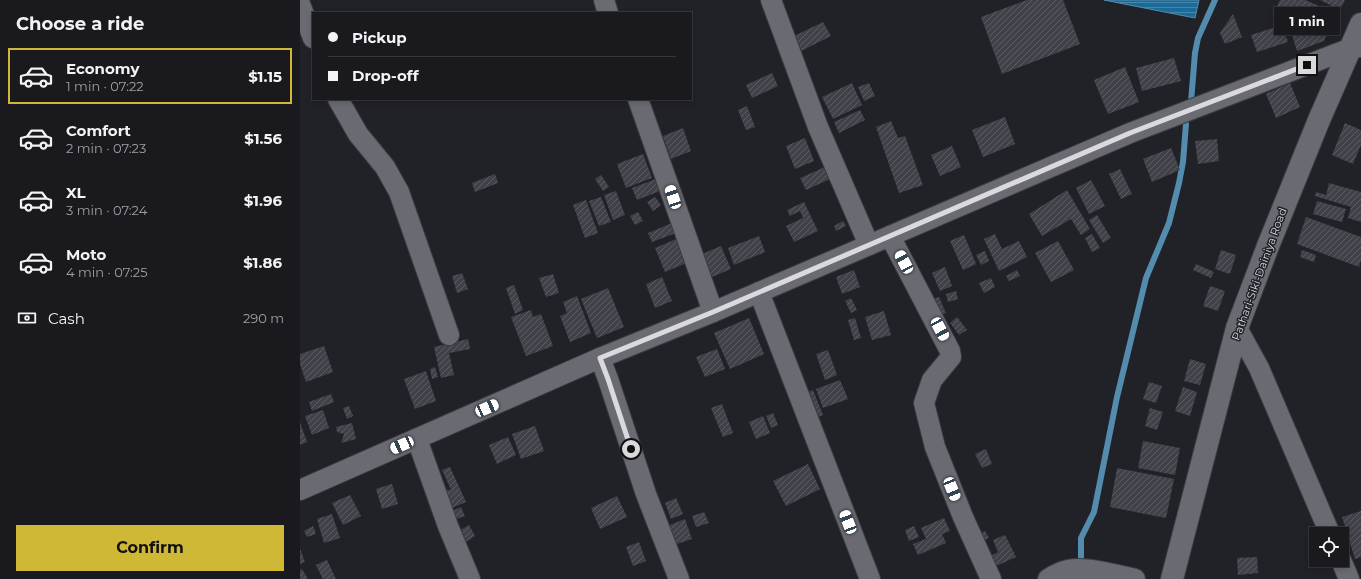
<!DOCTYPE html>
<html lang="en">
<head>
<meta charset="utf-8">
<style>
  body { margin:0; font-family:Montserrat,sans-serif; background:#222227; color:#f1f3f6; height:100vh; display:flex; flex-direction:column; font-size:15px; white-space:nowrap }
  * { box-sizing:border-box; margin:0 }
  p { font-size:13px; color:#9fa0a4 }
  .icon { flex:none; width:22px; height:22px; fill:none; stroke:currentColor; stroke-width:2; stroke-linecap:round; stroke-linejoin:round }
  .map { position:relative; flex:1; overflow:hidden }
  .panel { display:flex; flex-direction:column; background:#19191e; width:300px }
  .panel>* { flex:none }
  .banner { position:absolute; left:12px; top:12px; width:380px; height:88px; border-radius:0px; box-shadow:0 2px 6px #0003,0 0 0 1px #37383c; display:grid; align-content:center; height:88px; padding:0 16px; background:#19191e }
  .controls { position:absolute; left:1009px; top:527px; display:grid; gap:8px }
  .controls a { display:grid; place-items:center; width:40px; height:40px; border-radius:0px; background:#19191e; box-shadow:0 2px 6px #0003,0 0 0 1px #37383c; font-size:20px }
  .end { position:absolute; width:18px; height:18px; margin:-9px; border:5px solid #d9d9de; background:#111; box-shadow:0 0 0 2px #111 }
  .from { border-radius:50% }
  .bubble { position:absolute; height:28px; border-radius:0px; background:#19191e; box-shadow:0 2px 6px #0003,0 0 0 1px #37383c; font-size:13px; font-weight:700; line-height:28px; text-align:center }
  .car { position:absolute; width:12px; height:24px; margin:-12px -6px; border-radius:5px; box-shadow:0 0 3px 1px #0007; background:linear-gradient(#fff 24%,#345 0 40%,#fff 0 76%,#345 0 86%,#fff 0) }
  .banner b { display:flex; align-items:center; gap:14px; height:38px; font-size:15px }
  .banner b+b { border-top:1px solid #37383c }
  .banner i { width:10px; height:10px; background:#f1f3f6 }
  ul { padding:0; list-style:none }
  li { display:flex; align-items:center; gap:12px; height:56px; margin:0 8px 6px; padding:0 8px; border:2px solid transparent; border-radius:0px }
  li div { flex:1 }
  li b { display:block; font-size:15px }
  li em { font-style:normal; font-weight:700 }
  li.active { border-color:#d0b837 }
  li>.icon { width:36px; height:36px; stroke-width:1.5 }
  h2 { padding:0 16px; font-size:18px; line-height:48px }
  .pay { display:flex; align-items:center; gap:10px; height:44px; padding:0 16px; font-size:15px }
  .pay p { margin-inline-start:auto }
  .button { display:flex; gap:8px; margin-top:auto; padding:8px 16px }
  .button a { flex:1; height:46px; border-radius:0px; background:#d0b837; color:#111; font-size:16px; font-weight:700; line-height:46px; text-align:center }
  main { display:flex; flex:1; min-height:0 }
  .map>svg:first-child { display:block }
</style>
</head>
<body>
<main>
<section class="panel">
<h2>Choose a ride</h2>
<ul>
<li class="active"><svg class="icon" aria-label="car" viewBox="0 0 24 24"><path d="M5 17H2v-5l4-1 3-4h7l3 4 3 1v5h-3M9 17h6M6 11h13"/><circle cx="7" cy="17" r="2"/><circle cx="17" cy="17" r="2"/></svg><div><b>Economy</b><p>1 min · 07:22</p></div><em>$1.15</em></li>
<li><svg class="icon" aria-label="car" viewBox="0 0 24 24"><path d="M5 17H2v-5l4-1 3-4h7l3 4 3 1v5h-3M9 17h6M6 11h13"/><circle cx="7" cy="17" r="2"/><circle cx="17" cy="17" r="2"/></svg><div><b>Comfort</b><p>2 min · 07:23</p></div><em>$1.56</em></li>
<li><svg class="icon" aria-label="car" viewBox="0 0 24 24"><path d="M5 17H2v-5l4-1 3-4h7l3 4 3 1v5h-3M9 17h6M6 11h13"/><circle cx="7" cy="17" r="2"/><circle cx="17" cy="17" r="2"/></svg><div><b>XL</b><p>3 min · 07:24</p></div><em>$1.96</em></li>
<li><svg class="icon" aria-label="car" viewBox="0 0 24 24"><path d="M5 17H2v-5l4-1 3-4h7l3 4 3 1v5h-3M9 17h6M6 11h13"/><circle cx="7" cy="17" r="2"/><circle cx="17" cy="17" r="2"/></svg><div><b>Moto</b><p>4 min · 07:25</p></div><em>$1.86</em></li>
</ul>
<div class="pay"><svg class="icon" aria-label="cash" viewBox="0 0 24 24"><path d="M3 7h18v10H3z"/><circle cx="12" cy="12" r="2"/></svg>Cash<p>290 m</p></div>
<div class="button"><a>Confirm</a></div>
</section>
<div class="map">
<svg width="1061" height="579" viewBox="0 0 1061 579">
  <defs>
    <pattern id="water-rules" width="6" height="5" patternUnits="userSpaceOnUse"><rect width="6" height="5" fill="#1b6b99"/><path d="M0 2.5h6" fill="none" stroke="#4686ab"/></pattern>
    <pattern id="building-hatch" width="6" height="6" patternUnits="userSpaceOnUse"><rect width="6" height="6" fill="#414149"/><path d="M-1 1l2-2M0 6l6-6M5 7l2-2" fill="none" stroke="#5c5c63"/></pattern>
  </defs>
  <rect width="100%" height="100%" fill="#212128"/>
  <path fill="url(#water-rules)" stroke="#548cae" d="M804,0H899L895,18Z"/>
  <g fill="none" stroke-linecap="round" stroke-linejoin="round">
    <g stroke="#548cae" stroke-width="6">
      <path d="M891,102L895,53L898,38L915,0"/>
      <path d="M781,558V538L794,512L817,397L846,278L869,223L879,183L883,162L886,124"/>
    </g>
  </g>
  <g fill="url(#building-hatch)">
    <path d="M727,0H763L780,44L702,74L681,17Z"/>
    <path d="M980,0H1005L1036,13L1024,41L997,51L988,22L973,15Z"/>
    <path d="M1020,0H1045L1040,10Z"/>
    <path d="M933,14L942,37L925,44L920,33Z"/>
    <path d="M523,22L531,36L495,54L488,39Z"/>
    <path d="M982,25L988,42L957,52L951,35Z"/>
    <path d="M874,58L881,81L842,91L836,68Z"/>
    <path d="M825,67L839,102L808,114L794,80Z"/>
    <path d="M472,73L478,86L452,98L446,85Z"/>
    <path d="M552,83L562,105L533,119L522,97Z"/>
    <path d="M569,83L575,96L564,101L558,87Z"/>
    <path d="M990,83L1000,107L976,118L966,94Z"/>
    <path d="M447,106L455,127L446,130L438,110Z"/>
    <path d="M560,110L565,120L539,133L534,122Z"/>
    <path d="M705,117L715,144L683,157L672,130Z"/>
    <path d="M591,121L598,138L605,136L623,185L599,193L576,127Z"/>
    <path d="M1045,123L1061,130V145L1053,164L1032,155Z"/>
    <path d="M383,128L391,151L371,159L363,136Z"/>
    <path d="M505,138L514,161L495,169L486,146Z"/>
    <path d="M917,139L919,161L898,164L895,141Z"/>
    <path d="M652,146L661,167L640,176L631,155Z"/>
    <path d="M871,148L880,170L852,182L843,159Z"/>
    <path d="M343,154L352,178L326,188L317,164Z"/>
    <path d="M525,167L530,179L506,190L500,178Z"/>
    <path d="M820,169L832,194L821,199L809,174Z"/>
    <path d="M195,174L198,183L175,192L172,183Z"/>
    <path d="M301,175L309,187L303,191L295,179Z"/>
    <path d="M356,179L360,191L337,200L332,188Z"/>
    <path d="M791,180L805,206L789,214L776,188Z"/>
    <path d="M1029,183L1061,192V222L1048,218L1051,207L1015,196L1016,192L1026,195Z"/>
    <path d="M767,190L790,229L781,235L771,219L742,236L729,214Z"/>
    <path d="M316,191L325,215L313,220L304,195Z"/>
    <path d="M301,197L311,222L299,226L289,201Z"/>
    <path d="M355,197L361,205L353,211L347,202Z"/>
    <path d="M286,200L298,233L285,238L273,205Z"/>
    <path d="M1017,201L1046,209L1042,222L1013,214Z"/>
    <path d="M504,202L518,231L494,242L486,226L503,218L500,211L490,216L487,210Z"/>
    <path d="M338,212L343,221L335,225L330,216Z"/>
    <path d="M797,215L811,238L803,243L789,220Z"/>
    <path d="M1006,217L1061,237V260L1059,267L997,244Z"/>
    <path d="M543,221L546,226L536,231L534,226Z"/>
    <path d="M372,223L376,233L352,242L348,233Z"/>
    <path d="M695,234L702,249L719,241L727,257L699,271L684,239Z"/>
    <path d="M792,234L800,248L792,252L785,238Z"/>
    <path d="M664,235L676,264L663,270L650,241Z"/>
    <path d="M459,236L465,252L434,265L428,248Z"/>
    <path d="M381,237L391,261L365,272L355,248Z"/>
    <path d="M758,241L774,270L751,282L735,253Z"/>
    <path d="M421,246L431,269L407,279L397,256Z"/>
    <path d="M921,250L936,255L930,274L915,269Z"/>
    <path d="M1002,250L1016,255L1014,262L1000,257Z"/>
    <path d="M685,251L689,261L681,265L676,255Z"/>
    <path d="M896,264L914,272L911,278L893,270Z"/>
    <path d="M645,267L652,286L640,291L632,273Z"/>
    <path d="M554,270L560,287L542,294L536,277Z"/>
    <path d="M717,270L720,276L709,281L706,276Z"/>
    <path d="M162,273L168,289L157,293L152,276Z"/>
    <path d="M253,274L259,293L246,297L239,278Z"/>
    <path d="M362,277L372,301L355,308L346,284Z"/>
    <path d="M691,278L695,287L684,293L679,283Z"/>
    <path d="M214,285L223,310L215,314L206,288Z"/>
    <path d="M910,286L925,291L918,311L903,306Z"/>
    <path d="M308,288L324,327L297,338L281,299Z"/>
    <path d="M656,291L658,299L648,302L646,294Z"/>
    <path d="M277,296L291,333L270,342L260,316L267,313L263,302Z"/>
    <path d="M639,297L646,313L636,317L629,301Z"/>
    <path d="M551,298L557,310L551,313L545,301Z"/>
    <path d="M231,310L233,317L241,314L253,346L226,356L211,317Z"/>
    <path d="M584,311L591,335L572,340L565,317Z"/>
    <path d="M657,317L667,330L659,335L650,323Z"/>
    <path d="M449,318L464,354L430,369L414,333Z"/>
    <path d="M555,318L561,338L554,340L548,320Z"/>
    <path d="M168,339L170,349L149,353L154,375L141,378L134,347Z"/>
    <path d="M24,346L33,372L6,382L0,364V354Z"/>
    <path d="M417,349L425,369L405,377L396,357Z"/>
    <path d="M528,350L537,375L525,380L516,354Z"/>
    <path d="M890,359L906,364L900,385L884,381Z"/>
    <path d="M135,367L138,377L132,379L130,369Z"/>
    <path d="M126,371L136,401L115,409L104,379Z"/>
    <path d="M540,380L548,399L523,408L516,389Z"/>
    <path d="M849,382L862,386L856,403L843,399Z"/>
    <path d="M883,387L897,392L890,416L875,411Z"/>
    <path d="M513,390L523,415L515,418L505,393Z"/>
    <path d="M31,394L34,402L12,411L9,402Z"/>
    <path d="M422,404L433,433L423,437L411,408Z"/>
    <path d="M49,406L53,416L47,419L43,408Z"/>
    <path d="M850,408L863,412L857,430L845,426Z"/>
    <path d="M23,410L29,428L12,435L5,416Z"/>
    <path d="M473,413L478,425L471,428L466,416Z"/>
    <path d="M463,416L470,433L456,439L449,422Z"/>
    <path d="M0,422L7,442L0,445Z"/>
    <path d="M52,423L56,439L41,443L44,434L37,432L36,427Z"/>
    <path d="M235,426L244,451L221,459L212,434Z"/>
    <path d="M208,437L216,455L197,464L189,445Z"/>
    <path d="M843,441L880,448L875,475L838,468Z"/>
    <path d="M686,449L692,464L682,468L675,454Z"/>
    <path d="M508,464L520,489L486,506L473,481Z"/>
    <path d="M150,467L166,502L145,511L135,489L151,490L142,470Z"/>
    <path d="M817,468L874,479L866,518L810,507Z"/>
    <path d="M92,484L98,504L82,509L76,489Z"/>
    <path d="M50,495L61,516L43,525L32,503Z"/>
    <path d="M317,496L327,517L300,529L291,508Z"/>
    <path d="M376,498L383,514L371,519L365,503Z"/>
    <path d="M161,507L165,516L154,520L150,512Z"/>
    <path d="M1061,511V557L1055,559L1042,517Z"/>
    <path d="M404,512L409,523L396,527L392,516Z"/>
    <path d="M32,514L40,538L24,543L17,519Z"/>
    <path d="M644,518L650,531L642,534L646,543L618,555L613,544L626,539L621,528Z"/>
    <path d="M385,519L392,539L374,545L367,526Z"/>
    <path d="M169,525L175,536L164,543L157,532Z"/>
    <path d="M13,526L16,534L7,537L4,531Z"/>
    <path d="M614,526L619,537L609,541L605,530Z"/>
    <path d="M685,531L689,538L676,544L673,537Z"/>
    <path d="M705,535L716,557L692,568L687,558L698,552L693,540Z"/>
    <path d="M339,542L346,561L333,566L326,547Z"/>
    <path d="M0,549L5,562L0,564Z"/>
    <path d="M957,557L958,573L938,575L937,558Z"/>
    <path d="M27,560L36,579H23L16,565Z"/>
    <path d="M2,569L8,579H0V570Z"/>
  </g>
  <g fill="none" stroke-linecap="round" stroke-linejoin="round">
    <defs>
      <g id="minor">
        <path d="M304,0L308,13"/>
        <path d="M471,0L518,127L569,245"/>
        <path d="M0,4L13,38"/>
        <path d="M38,99L58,134L85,167L99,192L149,335"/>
        <path d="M338,99L413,312"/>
        <path d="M590,236L650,351L651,357L632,380L624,403L635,447L663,517L691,579"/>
        <path d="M459,292L570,579"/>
        <path d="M937,328L959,368L1030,534"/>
        <path d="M300,358L308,379L346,494L379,579"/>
        <path d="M117,439L148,526L170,579"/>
        <path d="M0,490L300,358L413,312L830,133L1051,48L1061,47"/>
        <path d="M1041,560L1049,579"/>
        <path d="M748,579C754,575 760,572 768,570C785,566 818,575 835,579"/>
      </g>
      <path id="secondary" d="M872,579L937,328L968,246L1019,120L1061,24"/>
    </defs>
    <use href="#minor" stroke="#3c3c42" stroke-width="22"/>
    <use href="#secondary" stroke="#3c3c42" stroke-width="24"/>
    <use href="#minor" stroke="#6a6a73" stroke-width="20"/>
    <use href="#secondary" stroke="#6a6a73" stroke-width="22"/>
  </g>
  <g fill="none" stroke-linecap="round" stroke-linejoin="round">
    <path stroke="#d9d9de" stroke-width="5" d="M331,449L308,379L300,358L413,312L830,133L1007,65"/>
  </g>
  <g text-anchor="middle" stroke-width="3" stroke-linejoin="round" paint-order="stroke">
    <g font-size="11" fill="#d9d9de" stroke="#212128">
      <text transform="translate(959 274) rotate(-70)" y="4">Pathari-Siki-Dainiya Road</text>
    </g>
  </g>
</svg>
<div class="controls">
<a><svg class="icon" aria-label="locate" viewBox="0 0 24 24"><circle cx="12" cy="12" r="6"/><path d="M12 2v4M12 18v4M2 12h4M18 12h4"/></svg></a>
</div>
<i class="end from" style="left:331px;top:449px"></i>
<i class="end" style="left:1007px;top:65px"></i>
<div class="bubble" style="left:974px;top:7px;width:66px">1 min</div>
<i class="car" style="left:373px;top:197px;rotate:341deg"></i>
<i class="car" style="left:604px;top:262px;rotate:332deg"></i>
<i class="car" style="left:640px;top:329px;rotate:152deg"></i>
<i class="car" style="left:187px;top:408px;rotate:66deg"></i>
<i class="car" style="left:102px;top:445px;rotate:246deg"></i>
<i class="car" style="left:652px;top:489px;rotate:158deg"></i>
<i class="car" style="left:548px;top:522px;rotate:339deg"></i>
<div class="banner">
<b><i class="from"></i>Pickup</b>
<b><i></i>Drop-off</b>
</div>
</div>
</main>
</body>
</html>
